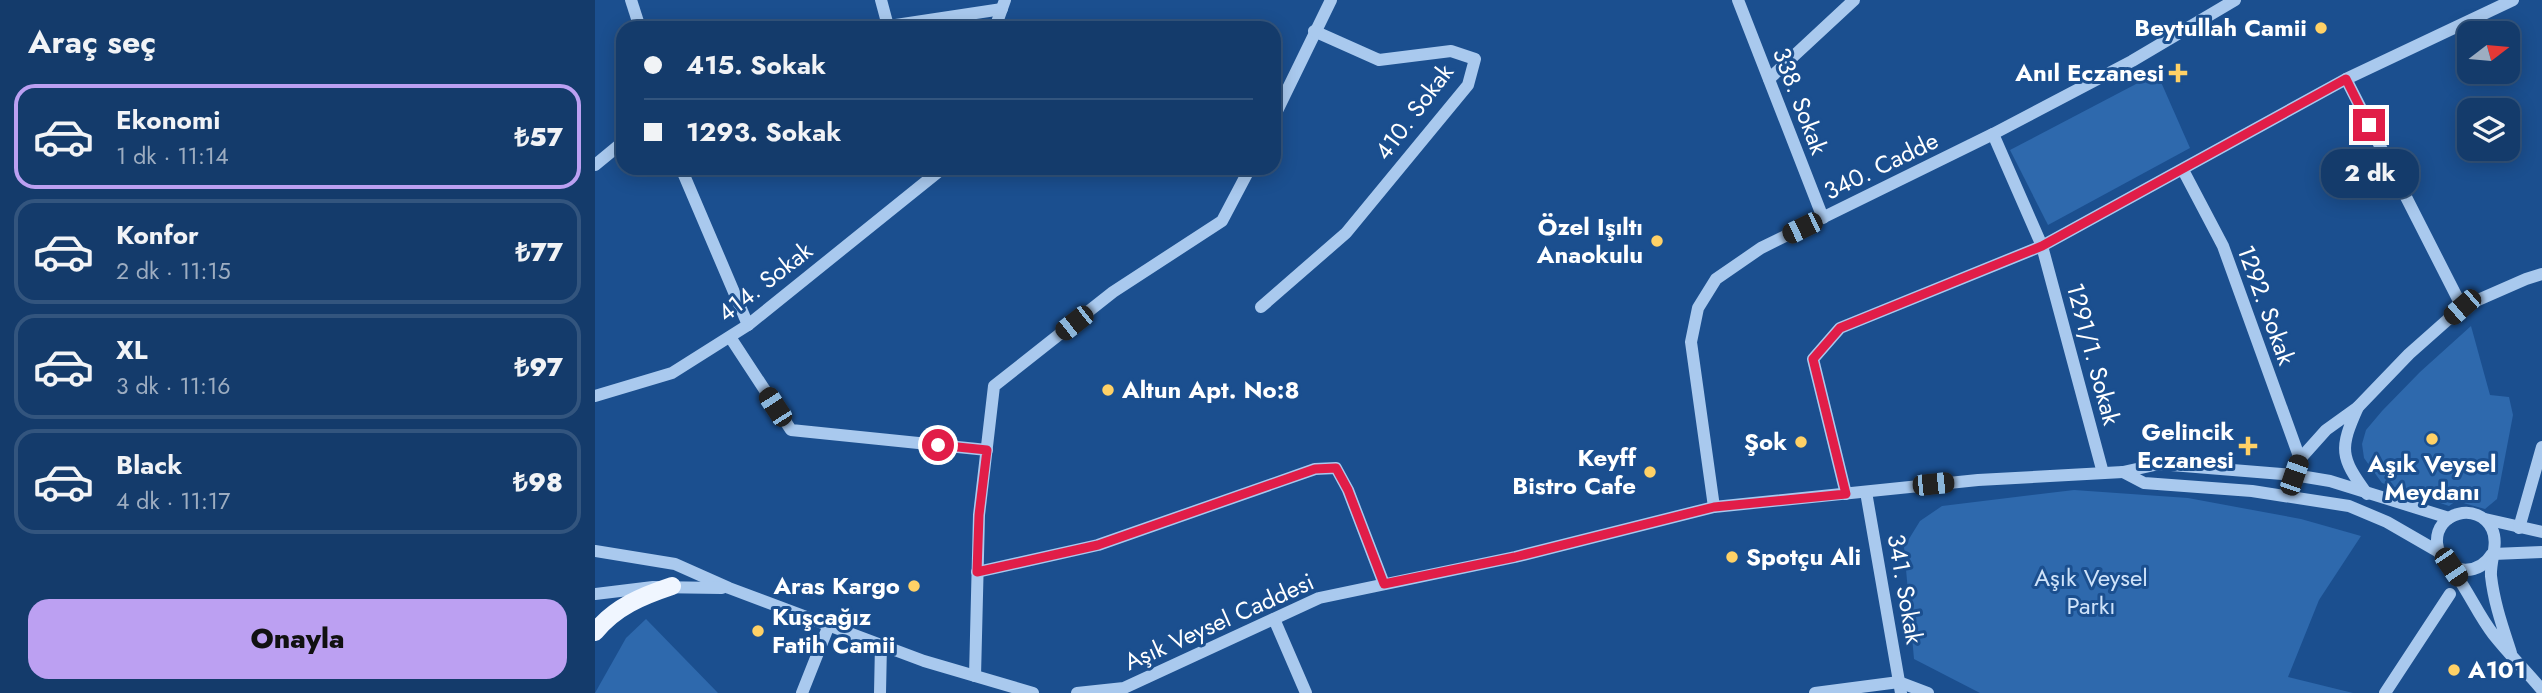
<!DOCTYPE html>
<html lang="tr">
<head>
<meta charset="utf-8">
<style>
  body { margin:0; font-family:Jost,sans-serif; background:#1d4271; color:#f1f3f6; height:100vh; display:flex; flex-direction:column; font-size:26px; white-space:nowrap }
  * { box-sizing:border-box; margin:0 }
  p { font-size:23px; color:#9dadc1 }
  .icon { flex:none; width:38px; height:38px; fill:none; stroke:currentColor; stroke-width:2; stroke-linecap:round; stroke-linejoin:round }
  .map { position:relative; flex:1; overflow:hidden }
  .side { display:flex; flex-direction:column; background:#143b6b; width:595px }
  .side>* { flex:none }
  .top-card { position:absolute; left:21px; top:21px; width:665px; height:154px; border-radius:21px; box-shadow:0 4px 18px #0003,0 0 0 2px #33557e; display:grid; align-content:center; height:154px; padding:0 28px; background:#143b6b }
  .needle { width:46px; rotate:74deg }
  .tools { position:absolute; left:1862px; top:21px; display:grid; gap:14px }
  .tools a { display:grid; place-items:center; width:63px; height:63px; border-radius:14px; background:#143b6b; box-shadow:0 4px 18px #0003,0 0 0 2px #33557e; font-size:35px }
  .end { position:absolute; width:32px; height:32px; margin:-16px; border:9px solid #e11d48; background:#fff; box-shadow:0 0 0 4px #fff }
  .from { border-radius:50% }
  .bubble { position:absolute; height:49px; border-radius:21px; background:#143b6b; box-shadow:0 4px 18px #0003,0 0 0 2px #33557e; font-size:23px; font-weight:800; line-height:49px; text-align:center }
  .car { position:absolute; width:21px; height:42px; margin:-21px -10px; border-radius:9px; box-shadow:0 0 5px 2px #0007; background:linear-gradient(#222 24%,#8ab4d8 0 40%,#222 0 76%,#8ab4d8 0 86%,#222 0) }
  .top-card b { display:flex; align-items:center; gap:24px; height:66px; font-size:26px }
  .top-card b+b { border-top:2px solid #33557e }
  .top-card i { width:18px; height:18px; background:#f1f3f6 }
  ul { padding:0; list-style:none }
  li { display:flex; align-items:center; gap:21px; height:105px; margin:0 14px 10px; padding:0 14px; border:4px solid #33557e; border-radius:21px }
  li div { flex:1 }
  li b { display:block; font-size:26px }
  li em { font-style:normal; font-weight:800 }
  li.active { border-color:#bca0f2 }
  li>.icon { width:63px; height:63px; stroke-width:1.5 }
  h2 { padding:0 28px; font-size:32px; line-height:84px }
  .button { display:flex; gap:14px; margin-top:auto; padding:14px 28px }
  .button a { flex:1; height:80px; border-radius:21px; background:#bca0f2; color:#111; font-size:28px; font-weight:800; line-height:80px; text-align:center }
  main { display:flex; flex:1; min-height:0 }
  .map>svg:first-child { display:block }
</style>
</head>
<body>
<main>
<section class="side">
<h2>Araç seç</h2>
<ul>
<li class="active"><svg class="icon" aria-label="car" viewBox="0 0 24 24"><path d="M5 17H2v-5l4-1 3-4h7l3 4 3 1v5h-3M9 17h6M6 11h13"/><circle cx="7" cy="17" r="2"/><circle cx="17" cy="17" r="2"/></svg><div><b>Ekonomi</b><p>1 dk · 11:14</p></div><em>₺57</em></li>
<li><svg class="icon" aria-label="car" viewBox="0 0 24 24"><path d="M5 17H2v-5l4-1 3-4h7l3 4 3 1v5h-3M9 17h6M6 11h13"/><circle cx="7" cy="17" r="2"/><circle cx="17" cy="17" r="2"/></svg><div><b>Konfor</b><p>2 dk · 11:15</p></div><em>₺77</em></li>
<li><svg class="icon" aria-label="car" viewBox="0 0 24 24"><path d="M5 17H2v-5l4-1 3-4h7l3 4 3 1v5h-3M9 17h6M6 11h13"/><circle cx="7" cy="17" r="2"/><circle cx="17" cy="17" r="2"/></svg><div><b>XL</b><p>3 dk · 11:16</p></div><em>₺97</em></li>
<li><svg class="icon" aria-label="car" viewBox="0 0 24 24"><path d="M5 17H2v-5l4-1 3-4h7l3 4 3 1v5h-3M9 17h6M6 11h13"/><circle cx="7" cy="17" r="2"/><circle cx="17" cy="17" r="2"/></svg><div><b>Black</b><p>4 dk · 11:17</p></div><em>₺98</em></li>
</ul>
<div class="button"><a>Onayla</a></div>
</section>
<div class="map">
<svg width="1947" height="693" viewBox="0 0 1947 693">
  <rect width="100%" height="100%" fill="#1b4f8f"/>
  <g fill="#2e69ad">
    <path d="M1562,73L1595,148L1453,225L1415,150Z"/>
    <path d="M1876,326L1895,395L1914,397L1918,415L1902,499L1890,509L1861,501L1854,506L1787,483L1769,458L1767,444L1771,430L1787,411L1825,372Z"/>
    <path d="M1479,490L1593,498L1706,519L1766,536L1724,600L1693,677L1758,693H1385L1319,659L1309,547L1325,521L1347,506Z"/>
    <path d="M51,619L123,693H0L31,638Z"/>
  </g>
  <g fill="none" stroke-linecap="round" stroke-linejoin="round">
    <g stroke="#a9c9ee" stroke-width="12">
      <path d="M36,0L45,28"/>
      <path d="M286,0L293,26"/>
      <path d="M1143,0L1228,218"/>
      <path d="M281,28L407,9"/>
      <path d="M400,28L410,0"/>
      <path d="M1174,79L1259,0"/>
      <path d="M1751,79L1867,307"/>
      <path d="M679,117L736,0"/>
      <path d="M1398,134L1447,246L1508,473"/>
      <path d="M0,165L28,142"/>
      <path d="M86,168L153,325"/>
      <path d="M1588,170L1628,246L1705,459"/>
      <path d="M666,307L751,233L873,85L880,59L856,51L784,60L719,31"/>
      <path d="M135,337L196,430L392,450"/>
      <path d="M0,396L77,373L153,325L348,168"/>
      <path d="M1763,407L1814,354L1867,307L1931,279L1947,274"/>
      <path d="M1703,465L1705,459L1731,430L1763,407C1744,449 1745,457 1772,494"/>
      <path d="M1528,472L1549,483L1657,491L1754,506L1792,522L1844,552"/>
      <path d="M1271,492L1306,693"/>
      <path d="M1251,494L1218,359L1245,328L1447,246L1751,79L1918,0"/>
      <path d="M1119,507L1096,342L1103,308L1121,279L1166,248L1398,134L1537,61L1640,0"/>
      <path d="M1890,519L1947,532"/>
      <path d="M1924,528L1947,447"/>
      <path d="M0,551L80,564L134,588L329,661L438,693"/>
      <path d="M1898,554L1947,552"/>
      <path d="M1856,567C1873,573 1887,570 1897,554"/>
      <path d="M382,572L503,545L720,469L741,468L753,490L789,584"/>
      <path d="M0,594L58,587L127,588"/>
      <path d="M679,619L711,693"/>
      <path d="M1916,653C1908,628 1899,603 1896,576C1895,560 1904,544 1897,529C1883,501 1840,512 1842,543C1843,557 1854,564 1861,575C1874,593 1884,616 1898,634C1913,653 1931,671 1947,690"/>
      <path d="M380,676L384,515L399,386L518,292L627,221L655,168"/>
      <path d="M207,693L234,625"/>
      <path d="M285,693L286,644"/>
      <path d="M482,693L529,688L724,598L920,557L1119,507L1383,480L1528,472L1564,464L1699,475L1735,481L1854,518"/>
      <path d="M1220,693L1304,682L1333,693"/>
      <path d="M1790,693L1855,594"/>
    </g>
    <path stroke="#f0f6ff" stroke-width="18" d="M0,632C20,607 47,596 77,586"/>
  </g>
  <g fill="none" stroke-linecap="round" stroke-linejoin="round">
    <path stroke="#e11d48" stroke-width="9" d="M343,445L392,450L384,515L382,572L503,545L720,469L741,468L753,490L789,584L920,557L1119,507L1251,494L1218,359L1245,328L1447,246L1751,79L1774,125"/>
  </g>
  <g fill="#ffd166" stroke="#1b4f8f" stroke-width="2.5">
    <circle cx="1726" cy="28" r="7"/>
    <path d="M1579.5 62.5h7v7h7v7h-7v7h-7v-7h-7v-7h7z"/>
    <circle cx="1062" cy="241" r="7"/>
    <circle cx="513" cy="390" r="7"/>
    <circle cx="1837" cy="439" r="7"/>
    <circle cx="1206" cy="442" r="7"/>
    <path d="M1649.5 435.5h7v7h7v7h-7v7h-7v-7h-7v-7h7z"/>
    <circle cx="1055" cy="472" r="7"/>
    <circle cx="1137" cy="557" r="7"/>
    <circle cx="319" cy="586" r="7"/>
    <circle cx="163" cy="631" r="7"/>
    <circle cx="1859" cy="670" r="7"/>
  </g>
  <g text-anchor="middle" stroke-width="6" stroke-linejoin="round" paint-order="stroke">
    <g font-size="24" font-weight="bold" fill="#fff" stroke="#1b4f8f" text-anchor="end">
      <text x="1712" y="36">Beytullah Camii</text>
      <text x="1569" y="81">Anıl Eczanesi</text>
      <text x="1048" y="235">Özel Işıltı<tspan x="1048" dy="28">Anaokulu</tspan></text>
      <text x="527" y="398" text-anchor="start">Altun Apt. No:8</text>
      <text x="1639" y="440">Gelincik<tspan x="1639" dy="28">Eczanesi</tspan></text>
      <text x="1192" y="450">Şok</text>
      <text x="1041" y="466">Keyff<tspan x="1041" dy="28">Bistro Cafe</tspan></text>
      <text x="1837" y="472" text-anchor="middle">Aşık Veysel<tspan x="1837" dy="28">Meydanı</tspan></text>
      <text x="1151" y="565" text-anchor="start">Spotçu Ali</text>
      <text x="305" y="594">Aras Kargo</text>
      <text x="177" y="625" text-anchor="start">Kuşcağız<tspan x="177" dy="28">Fatih Camii</tspan></text>
      <text x="1873" y="678" text-anchor="start">A101</text>
    </g>
    <g font-size="24" fill="#fff" stroke="#1b4f8f">
      <text transform="translate(1205 101) rotate(69)" y="8">338. Sokak</text>
      <text transform="translate(819 112) rotate(-53)" y="8">410. Sokak</text>
      <text transform="translate(1286 166) rotate(-26)" y="8">340. Cadde</text>
      <text transform="translate(170 282) rotate(-38)" y="8">414. Sokak</text>
      <text transform="translate(1671 305) rotate(70)" y="8">1292. Sokak</text>
      <text transform="translate(1498 354) rotate(75)" y="8">1291/1. Sokak</text>
      <text transform="translate(1310 589) rotate(80)" y="8">341. Sokak</text>
      <text transform="translate(624 622) rotate(-24)" y="8">Aşık Veysel Caddesi</text>
    </g>
    <g font-size="24" fill="#cfe3fa" stroke="#1b4f8f">
      <text x="1496" y="586">Aşık Veysel<tspan x="1496" dy="28">Parkı</tspan></text>
    </g>
  </g>
</svg>
<div class="tools">
<a><svg class="needle" viewBox="-14 -14 28 28"><path d="M0-13l5 13h-10z" fill="#e53935"/><path d="M0 13l5-13h-10z" fill="#9dadc1"/></svg></a>
<a><svg class="icon" aria-label="layers" viewBox="0 0 24 24"><path d="M12 4l9 5-9 5-9-5zM3 14l9 5 9-5"/></svg></a>
</div>
<i class="end from" style="left:343px;top:445px"></i>
<i class="end" style="left:1774px;top:125px"></i>
<div class="bubble" style="left:1726px;top:149px;width:98px">2 dk</div>
<i class="car" style="left:1207px;top:228px;rotate:244deg"></i>
<i class="car" style="left:1867px;top:307px;rotate:229deg"></i>
<i class="car" style="left:479px;top:323px;rotate:232deg"></i>
<i class="car" style="left:180px;top:407px;rotate:327deg"></i>
<i class="car" style="left:1699px;top:475px;rotate:19deg"></i>
<i class="car" style="left:1338px;top:484px;rotate:84deg"></i>
<i class="car" style="left:1856px;top:567px;rotate:146deg"></i>
<div class="top-card">
<b><i class="from"></i>415. Sokak</b>
<b><i></i>1293. Sokak</b>
</div>
</div>
</main>
</body>
</html>
